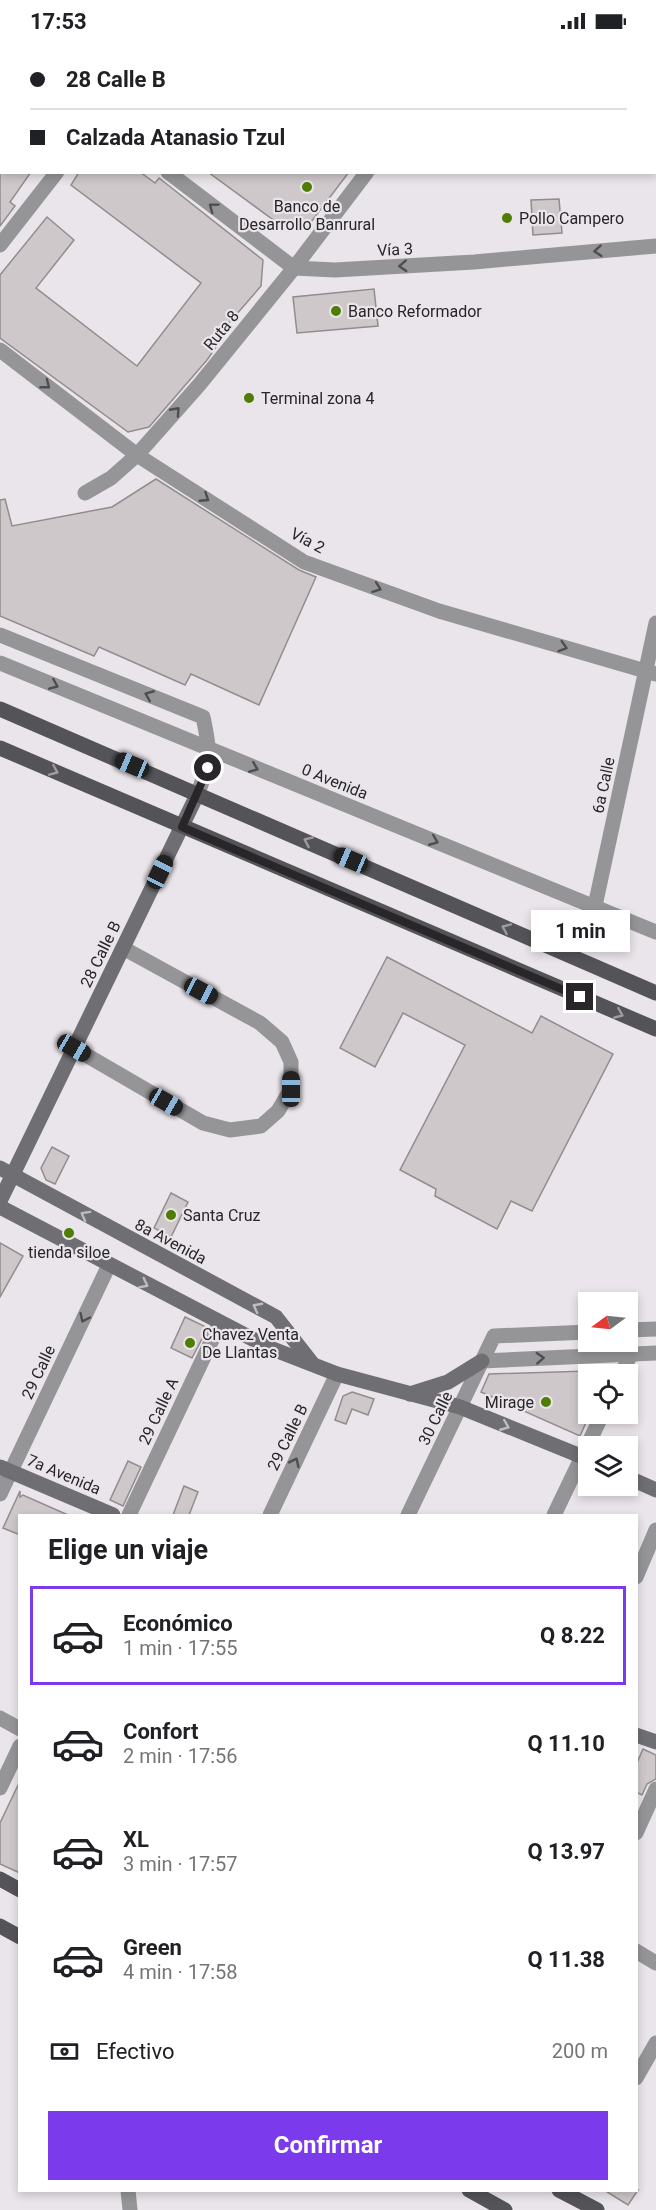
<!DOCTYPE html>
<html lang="es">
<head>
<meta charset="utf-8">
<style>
  body { margin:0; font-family:Roboto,sans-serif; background:#f2f2f2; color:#202124; height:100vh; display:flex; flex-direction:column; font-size:22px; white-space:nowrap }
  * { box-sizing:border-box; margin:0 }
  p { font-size:20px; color:#757577 }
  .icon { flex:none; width:33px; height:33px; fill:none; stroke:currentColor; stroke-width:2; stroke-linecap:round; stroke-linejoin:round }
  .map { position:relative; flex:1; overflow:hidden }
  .sheet { position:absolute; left:18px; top:1472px; width:620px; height:678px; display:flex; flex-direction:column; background:#fff; border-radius:0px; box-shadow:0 3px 9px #0003 }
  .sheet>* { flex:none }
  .banner { position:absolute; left:0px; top:0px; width:657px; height:132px; box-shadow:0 3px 9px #0003; display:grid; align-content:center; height:132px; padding:0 30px; background:#fff }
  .needle { width:39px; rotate:255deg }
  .controls { position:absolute; left:578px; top:1250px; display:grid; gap:12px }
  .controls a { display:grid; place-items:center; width:60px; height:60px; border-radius:0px; background:#fff; box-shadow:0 3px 9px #0003; font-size:30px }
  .end { position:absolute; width:27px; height:27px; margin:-14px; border:8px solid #282628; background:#fff; box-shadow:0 0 0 3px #fff }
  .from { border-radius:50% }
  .bubble { position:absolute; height:42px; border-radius:0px; background:#fff; box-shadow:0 3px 9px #0003; font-size:20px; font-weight:700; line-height:42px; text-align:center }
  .car { position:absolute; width:18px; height:36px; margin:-18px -9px; border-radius:8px; box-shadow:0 0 4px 2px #0007; background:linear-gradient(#222 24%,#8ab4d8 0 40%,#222 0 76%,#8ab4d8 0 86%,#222 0) }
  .banner b { display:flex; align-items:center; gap:21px; height:57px; font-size:22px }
  .banner b+b { border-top:2px solid #e0e0e0 }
  .banner i { width:15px; height:15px; background:#202124 }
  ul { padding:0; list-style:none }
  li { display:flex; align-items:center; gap:18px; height:99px; margin:0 12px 9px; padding:0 18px; border:3px solid transparent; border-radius:0px }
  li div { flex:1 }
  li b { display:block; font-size:22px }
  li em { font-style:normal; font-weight:700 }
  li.selected { border-color:#7c3aed }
  li>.icon { width:54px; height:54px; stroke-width:1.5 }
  h2 { padding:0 30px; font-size:27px; line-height:72px }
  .pay { display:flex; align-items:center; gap:15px; height:66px; padding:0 30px; font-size:22px }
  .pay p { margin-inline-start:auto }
  .primary-button { display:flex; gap:12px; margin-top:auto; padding:12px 30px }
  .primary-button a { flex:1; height:69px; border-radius:0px; background:#7c3aed; color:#fff; font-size:24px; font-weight:700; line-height:69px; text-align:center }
  .status { display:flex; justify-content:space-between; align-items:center; height:42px; padding:0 30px; background:#fff; direction:ltr }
  .status svg { height:16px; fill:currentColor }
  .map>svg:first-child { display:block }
</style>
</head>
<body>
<div class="status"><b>17:53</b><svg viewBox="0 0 49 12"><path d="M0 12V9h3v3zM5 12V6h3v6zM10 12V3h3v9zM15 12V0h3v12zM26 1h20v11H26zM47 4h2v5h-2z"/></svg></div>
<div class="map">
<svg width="656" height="2168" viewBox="0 0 656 2168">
  <rect width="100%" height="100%" fill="#eae5ea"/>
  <g fill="#cfc8ca" stroke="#938c8e" stroke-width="1.5">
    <path d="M0,130H31L10,160L15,164L0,184Z"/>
    <path d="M79,130H140L155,141L159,136L263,218L261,244L229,281L230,285L207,318L149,385L128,390L0,296V233L47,175L74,198L36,246L137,324L201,241L71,143Z"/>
    <path d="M208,130H349L308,184L287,188Z"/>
    <path d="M559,157L562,191L533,193L531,158Z"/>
    <path d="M374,247L378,284L297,291L293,255Z"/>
    <path d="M156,437L299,528L316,535L259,663L191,632L185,643L99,605L94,614L0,574V458L5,457L12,484L112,465Z"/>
    <path d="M387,915L532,991L541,974L613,1012L532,1169L511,1159L497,1187L435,1154L436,1147L400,1128L465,1003L403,971L375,1025L340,1006Z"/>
    <path d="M52,1105L69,1114L55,1142L46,1138L41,1126Z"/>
    <path d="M171,1151L188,1160L171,1195L154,1186Z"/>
    <path d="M0,1201L23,1214L0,1255Z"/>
    <path d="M185,1275L204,1284L206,1289L192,1316L171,1306Z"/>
    <path d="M588,1329V1376L580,1394L481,1350L489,1332Z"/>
    <path d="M352,1350L374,1357L368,1373L352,1367L346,1382L335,1378L343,1354Z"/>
    <path d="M128,1419L141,1425L123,1464L110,1458Z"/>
    <path d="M184,1444L198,1450L189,1473H173Z"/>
    <path d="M20,1449V1455L23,1453L68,1473H20V1493L3,1486Z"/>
    <path d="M643,1707L656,1713V1737L647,1742L642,1753L636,1750V1723Z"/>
    <path d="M20,1739V1831L0,1822V1781Z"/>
    <path d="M604,2148H638L628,2163Z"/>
  </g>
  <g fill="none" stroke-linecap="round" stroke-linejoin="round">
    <g stroke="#959598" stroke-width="15">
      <path d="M0,0L2,2"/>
      <path d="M413,0L415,2"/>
      <path d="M476,0L478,2"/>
      <path d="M153,2L154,0"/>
      <path d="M168,130L294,226L335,228L474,220L656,204"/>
      <path d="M0,203L57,130"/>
      <path d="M0,308L137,413L304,520L439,569L656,632"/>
      <path d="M85,451L111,436L137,413L199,343L294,226L367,130"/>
      <path d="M0,593L203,675C211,712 211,716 198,751"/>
      <path d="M0,621L656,890"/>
      <path d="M595,864L656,581"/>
      <path d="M74,1006L203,1081L230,1088L261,1084L278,1069L291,1047V1020L282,1000L260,981L123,906"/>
      <path d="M627,1288L656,1287"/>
      <path d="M482,1319L656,1311"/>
      <path d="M621,1332L631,1312"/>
      <path d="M0,1452L109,1223"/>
      <path d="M129,1473L220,1281"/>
      <path d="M270,1473L337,1332"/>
      <path d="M408,1473L494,1294L588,1290"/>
      <path d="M554,1473L603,1371"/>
      <path d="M636,1535L656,1488"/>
      <path d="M0,1676L20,1687"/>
      <path d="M0,1746L20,1704"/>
      <path d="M636,1791L656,1747"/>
      <path d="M636,1909L656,1921"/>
      <path d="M636,2036L656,2001"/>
      <path d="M128,2148L130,2168"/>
    </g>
    <g stroke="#6f6e72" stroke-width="15">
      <path d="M0,1126L276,1275L312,1321"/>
      <path d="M0,1159L198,751"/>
      <path d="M0,1165L270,1306L337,1332L460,1365L588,1417"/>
      <path d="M410,1352L448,1340L482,1319"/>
      <path d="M0,1425L113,1473"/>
      <path d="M627,1435L656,1448"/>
      <path d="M636,1693L656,1700"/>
    </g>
    <g stroke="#545357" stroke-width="15">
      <path d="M0,667L656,951"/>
      <path d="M0,706L656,987"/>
      <path d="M0,1837L20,1848"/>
      <path d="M0,1884L20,1895"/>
      <path d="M469,2148L505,2168"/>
      <path d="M559,2148L597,2168"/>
    </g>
  </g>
  <defs><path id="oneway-chevron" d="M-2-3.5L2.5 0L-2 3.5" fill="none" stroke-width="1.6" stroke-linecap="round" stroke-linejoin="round" transform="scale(1.5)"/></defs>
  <g stroke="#4e4d4f">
    <use href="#oneway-chevron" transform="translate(213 165) rotate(-143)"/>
    <use href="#oneway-chevron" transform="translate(598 209) rotate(175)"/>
    <use href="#oneway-chevron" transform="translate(403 224) rotate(177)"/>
    <use href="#oneway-chevron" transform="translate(46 343) rotate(38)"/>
    <use href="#oneway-chevron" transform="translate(176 369) rotate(-48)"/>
    <use href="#oneway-chevron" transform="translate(205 456) rotate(33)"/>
    <use href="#oneway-chevron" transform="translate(377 546) rotate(20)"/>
    <use href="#oneway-chevron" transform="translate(563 605) rotate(17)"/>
    <use href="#oneway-chevron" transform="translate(54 643) rotate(23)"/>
    <use href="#oneway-chevron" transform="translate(149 653) rotate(-158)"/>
    <use href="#oneway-chevron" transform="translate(254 726) rotate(22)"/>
    <use href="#oneway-chevron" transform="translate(434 799) rotate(22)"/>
    <use href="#oneway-chevron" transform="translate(84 1276) rotate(115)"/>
    <use href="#oneway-chevron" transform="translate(540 1316) rotate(-3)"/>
    <use href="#oneway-chevron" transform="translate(295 1420) rotate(-64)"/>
  </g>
  <g stroke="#9f9ca0">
    <use href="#oneway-chevron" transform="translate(54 729) rotate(23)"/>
    <use href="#oneway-chevron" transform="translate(308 799) rotate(-156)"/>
    <use href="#oneway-chevron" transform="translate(506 886) rotate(-156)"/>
    <use href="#oneway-chevron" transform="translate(619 972) rotate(23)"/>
  </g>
  <g stroke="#bfbbc0">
    <use href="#oneway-chevron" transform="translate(85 1173) rotate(-151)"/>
    <use href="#oneway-chevron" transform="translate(144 1242) rotate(27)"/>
    <use href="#oneway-chevron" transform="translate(257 1265) rotate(-152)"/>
    <use href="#oneway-chevron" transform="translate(505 1384) rotate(22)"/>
  </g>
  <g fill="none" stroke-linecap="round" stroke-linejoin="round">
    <path stroke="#282628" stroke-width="8" d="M208,726L182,785L580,955"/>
  </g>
  <g fill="#4f7c02" stroke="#eae5ea" stroke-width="2">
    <circle cx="307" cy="145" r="6"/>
    <circle cx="507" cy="176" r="6"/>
    <circle cx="336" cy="269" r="6"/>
    <circle cx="249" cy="356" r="6"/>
    <circle cx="171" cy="1173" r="6"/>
    <circle cx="69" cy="1191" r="6"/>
    <circle cx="190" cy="1301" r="6"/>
    <circle cx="546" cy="1360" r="6"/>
  </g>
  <g text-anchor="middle" stroke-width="4.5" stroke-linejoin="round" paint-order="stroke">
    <g font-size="16" fill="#282628" stroke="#eae5ea" text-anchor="start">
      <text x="307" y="170" text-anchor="middle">Banco de<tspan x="307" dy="18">Desarrollo Banrural</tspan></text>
      <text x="519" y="182">Pollo Campero</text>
      <text x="348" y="275">Banco Reformador</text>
      <text x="261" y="362">Terminal zona 4</text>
      <text x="183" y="1179">Santa Cruz</text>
      <text x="69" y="1216" text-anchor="middle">tienda siloe</text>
      <text x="202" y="1298">Chavez Venta<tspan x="202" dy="18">De Llantas</tspan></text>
      <text x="534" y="1366" text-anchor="end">Mirage</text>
    </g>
    <g font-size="16" fill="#282628" stroke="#eae5ea">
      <text transform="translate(395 207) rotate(-3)" y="6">Vía 3</text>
      <text transform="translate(221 288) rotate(-51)" y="6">Ruta 8</text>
      <text transform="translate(308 498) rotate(28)" y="6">Vía 2</text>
      <text transform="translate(335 739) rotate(22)" y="6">0 Avenida</text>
      <text transform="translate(603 743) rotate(-78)" y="6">6a Calle</text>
      <text transform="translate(100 912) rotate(-64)" y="6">28 Calle B</text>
      <text transform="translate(171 1199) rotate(28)" y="6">8a Avenida</text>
      <text transform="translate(38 1330) rotate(-65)" y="6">29 Calle</text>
      <text transform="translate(158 1369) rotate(-65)" y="6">29 Calle A</text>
      <text transform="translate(435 1376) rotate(-64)" y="6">30 Calle</text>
      <text transform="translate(287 1395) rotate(-64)" y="6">29 Calle B</text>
      <text transform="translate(64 1432) rotate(23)" y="6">7a Avenida</text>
    </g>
  </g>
</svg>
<div class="controls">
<a><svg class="needle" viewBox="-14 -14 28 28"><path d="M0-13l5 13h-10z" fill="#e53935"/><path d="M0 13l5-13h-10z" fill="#757577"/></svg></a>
<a><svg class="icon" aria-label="locate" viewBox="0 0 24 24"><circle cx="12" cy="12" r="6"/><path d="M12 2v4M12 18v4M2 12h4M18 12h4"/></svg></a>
<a><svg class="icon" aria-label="layers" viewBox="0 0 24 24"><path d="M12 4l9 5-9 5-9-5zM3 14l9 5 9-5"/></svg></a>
</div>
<i class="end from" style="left:208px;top:726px"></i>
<i class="end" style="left:580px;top:955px"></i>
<div class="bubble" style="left:531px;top:868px;width:99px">1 min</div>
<i class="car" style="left:132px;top:723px;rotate:293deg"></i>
<i class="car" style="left:351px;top:818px;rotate:293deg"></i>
<i class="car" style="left:160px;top:830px;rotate:26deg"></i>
<i class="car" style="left:201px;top:949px;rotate:118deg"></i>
<i class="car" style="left:74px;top:1006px;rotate:120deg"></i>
<i class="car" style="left:291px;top:1047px;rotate:0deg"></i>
<i class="car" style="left:166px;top:1060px;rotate:120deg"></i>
<div class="banner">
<b><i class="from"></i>28 Calle B</b>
<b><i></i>Calzada Atanasio Tzul</b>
</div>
<section class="sheet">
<h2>Elige un viaje</h2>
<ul>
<li class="selected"><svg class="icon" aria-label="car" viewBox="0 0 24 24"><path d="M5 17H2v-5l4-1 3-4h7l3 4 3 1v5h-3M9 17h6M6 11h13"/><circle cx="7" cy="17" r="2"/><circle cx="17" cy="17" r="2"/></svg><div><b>Económico</b><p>1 min · 17:55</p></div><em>Q 8.22</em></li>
<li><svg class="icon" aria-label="car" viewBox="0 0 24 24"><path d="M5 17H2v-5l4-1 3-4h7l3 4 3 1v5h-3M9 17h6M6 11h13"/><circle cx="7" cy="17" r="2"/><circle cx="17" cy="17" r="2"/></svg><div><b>Confort</b><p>2 min · 17:56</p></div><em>Q 11.10</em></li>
<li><svg class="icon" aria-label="car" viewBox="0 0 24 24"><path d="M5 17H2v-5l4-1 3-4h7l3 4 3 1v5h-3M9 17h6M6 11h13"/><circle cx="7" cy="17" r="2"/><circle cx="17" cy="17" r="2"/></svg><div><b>XL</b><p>3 min · 17:57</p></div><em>Q 13.97</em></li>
<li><svg class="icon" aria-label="car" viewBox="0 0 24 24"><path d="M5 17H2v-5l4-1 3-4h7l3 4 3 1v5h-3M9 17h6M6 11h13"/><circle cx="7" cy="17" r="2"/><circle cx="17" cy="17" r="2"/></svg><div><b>Green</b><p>4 min · 17:58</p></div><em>Q 11.38</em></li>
</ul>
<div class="pay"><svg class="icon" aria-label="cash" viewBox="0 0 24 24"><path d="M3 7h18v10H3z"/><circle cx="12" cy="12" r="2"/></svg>Efectivo<p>200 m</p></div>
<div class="primary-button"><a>Confirmar</a></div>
</section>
</div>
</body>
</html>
